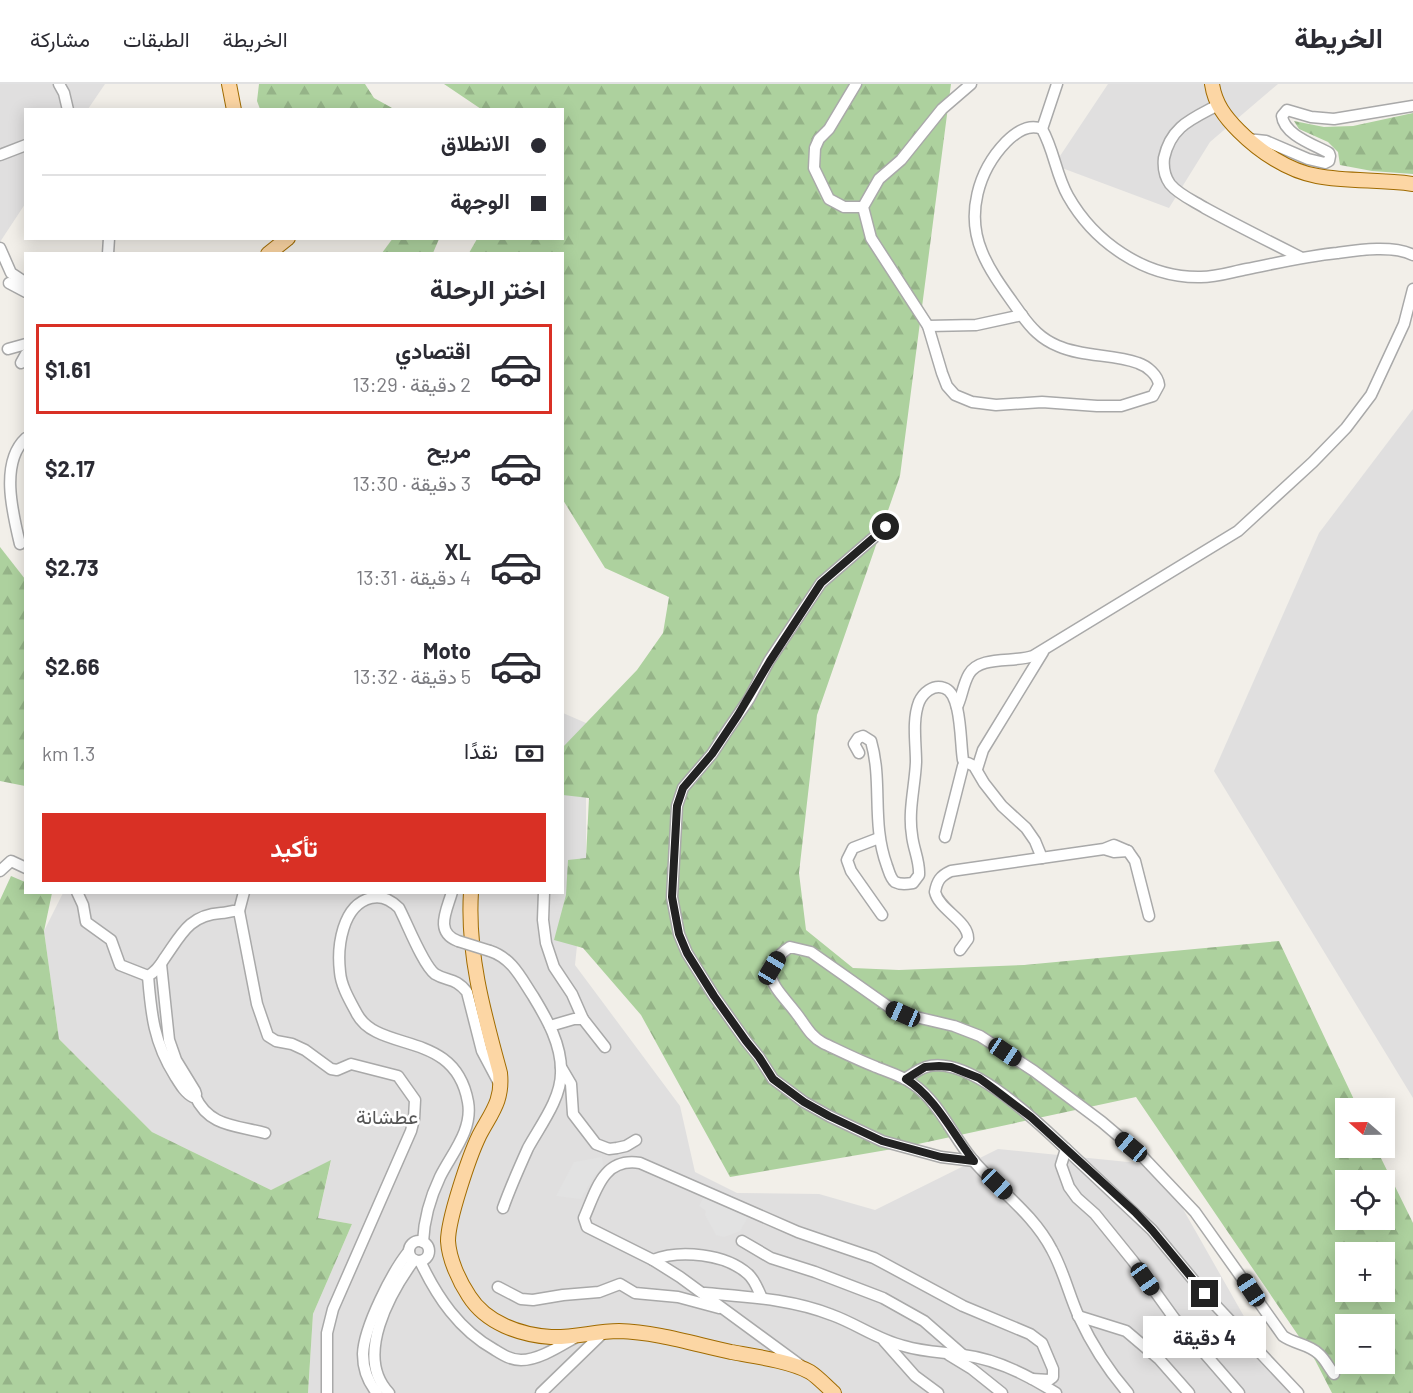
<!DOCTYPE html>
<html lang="ar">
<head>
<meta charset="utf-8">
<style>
  body { margin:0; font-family:Barlow,Vazirmatn,sans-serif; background:#f2f2f3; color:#2b2b33; direction:rtl; height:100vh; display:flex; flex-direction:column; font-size:22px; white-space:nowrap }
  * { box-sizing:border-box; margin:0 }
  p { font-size:20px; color:#7c7c81 }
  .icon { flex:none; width:33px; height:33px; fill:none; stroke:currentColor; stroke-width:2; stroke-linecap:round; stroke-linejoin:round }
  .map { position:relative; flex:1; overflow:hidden; direction:ltr }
  .sheet { position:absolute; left:24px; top:168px; width:540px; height:642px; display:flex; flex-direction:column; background:#fff; border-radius:0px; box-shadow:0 3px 15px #0003; direction:rtl }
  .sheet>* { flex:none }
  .banner { position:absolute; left:24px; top:24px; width:540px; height:132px; border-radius:0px; box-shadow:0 3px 15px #0003; direction:rtl; display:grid; align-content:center; height:132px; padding:0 18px; background:#fff }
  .needle { width:39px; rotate:290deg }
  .fabs { position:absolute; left:1335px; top:1014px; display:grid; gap:12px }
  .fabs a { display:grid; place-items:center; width:60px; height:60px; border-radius:0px; background:#fff; box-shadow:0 3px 15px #0003; font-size:30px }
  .end { position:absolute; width:27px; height:27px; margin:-14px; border:8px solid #222; background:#fff; box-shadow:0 0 0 3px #fff }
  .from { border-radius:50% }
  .bubble { position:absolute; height:42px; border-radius:0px; background:#fff; box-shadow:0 3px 15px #0003; font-size:20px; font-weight:700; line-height:42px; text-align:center; direction:rtl }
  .car { position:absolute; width:18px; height:36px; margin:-18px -9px; border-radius:8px; box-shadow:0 0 4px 2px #0007; background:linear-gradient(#222 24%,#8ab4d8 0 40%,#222 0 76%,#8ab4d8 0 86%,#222 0) }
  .banner b { display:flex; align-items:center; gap:21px; height:57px; font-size:22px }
  .banner b+b { border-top:2px solid #e1e1e2 }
  .banner i { width:15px; height:15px; background:#2b2b33 }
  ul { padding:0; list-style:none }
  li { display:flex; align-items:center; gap:18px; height:90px; margin:0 12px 9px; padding:0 6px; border:3px solid transparent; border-radius:0px }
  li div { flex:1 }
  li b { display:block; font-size:22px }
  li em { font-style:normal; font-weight:700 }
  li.active { border-color:#d93025 }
  li>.icon { width:54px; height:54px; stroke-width:1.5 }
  h2 { padding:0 18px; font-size:27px; line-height:72px }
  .pay { display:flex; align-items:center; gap:15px; height:66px; padding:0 18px; font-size:22px }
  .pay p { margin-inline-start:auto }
  .button { display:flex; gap:12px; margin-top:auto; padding:12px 18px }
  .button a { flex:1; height:69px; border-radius:0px; background:#d93025; color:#fff; font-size:24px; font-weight:700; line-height:69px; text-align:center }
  header { display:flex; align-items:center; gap:36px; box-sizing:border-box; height:84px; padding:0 30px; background:#fff; border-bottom:2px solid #e1e1e2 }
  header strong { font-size:28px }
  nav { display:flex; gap:33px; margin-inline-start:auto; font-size:21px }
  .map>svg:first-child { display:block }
</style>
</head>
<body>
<header>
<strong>الخريطة</strong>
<nav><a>الخريطة</a><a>الطبقات</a><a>مشاركة</a></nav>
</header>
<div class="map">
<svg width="1413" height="1309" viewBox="0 0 1413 1309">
  <defs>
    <pattern id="forest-firs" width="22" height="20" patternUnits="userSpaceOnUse" patternTransform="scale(1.5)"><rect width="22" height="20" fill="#add19e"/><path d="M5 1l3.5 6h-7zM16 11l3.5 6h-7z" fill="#95b388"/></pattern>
  </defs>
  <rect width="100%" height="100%" fill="#f2efe9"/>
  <g fill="#e0dfdf">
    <path d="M0,0H105L88,25L26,26L25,120L0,158Z"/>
    <path d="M1108,0H1278L1210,58L1169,124L1054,81Z"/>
    <path d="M1413,325V1014L1214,687L1319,449Z"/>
    <path d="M563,629L586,639V774L575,881L680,1022L695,1088L737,1109L819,1110L875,1126L998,1065L1158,1081L1250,1243L1295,1309H308L313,1230L352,1140L318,1134L331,1077L271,1106L152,1048L59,955L44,847L63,809L562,808Z"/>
  </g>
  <g fill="url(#forest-firs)" fill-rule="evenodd">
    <path d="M259,0H365L374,14L394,25H260L257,17Z"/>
    <path d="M444,0H951L900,392L817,631L799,789L806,846L853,884L899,886L1024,881L1279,857L1358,1024H1346V1064H1376L1413,1139V1309H1332L1315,1276L1136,1013L904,1063L730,1093L641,931L583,864L554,856L566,811L568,776L586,774L589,714L563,711V663L637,586L663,549L669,513L605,484L563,416L562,170L469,169L477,155L562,154V26L481,25ZM1346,1096H1384V1136H1346ZM1346,1168H1384V1208H1346ZM1346,1240H1384V1280H1346Z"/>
    <path d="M1413,29V90L1372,87L1340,81L1338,68L1328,58L1299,45L1294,37L1324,43L1353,42Z"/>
    <path d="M393,154H439V155L433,169H382Z"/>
    <path d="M0,463L25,495V702L0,697Z"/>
    <path d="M11,792L25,798L26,808L52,809L44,847L59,955L152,1048L271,1106L331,1076L318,1134L352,1140L313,1230L308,1309H0V816Z"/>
  </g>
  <g fill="#e2e2e2">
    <path d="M602,1073L603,1082L593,1094L581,1115L556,1112L574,1078Z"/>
    <path d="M704,1112L748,1133L740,1147L724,1153L716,1151L705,1131L706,1127L699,1122Z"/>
  </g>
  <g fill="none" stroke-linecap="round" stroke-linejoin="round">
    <defs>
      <g id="minor">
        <path d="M59,0L64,9L68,26"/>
        <path d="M856,0L829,45L819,55L815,64L814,84L829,115L844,123H863"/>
        <path d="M971,0L942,25L901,76L879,95L863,123L871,154L928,242L942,289L947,302L955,311L972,318L996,321L1042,318L1097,322H1121L1153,312L1159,301C1158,291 1147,282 1138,279C1113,270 1083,273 1058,262C1041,255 1031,244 1021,230C1007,210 991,190 982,168C966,130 978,87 1006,58C1015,49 1028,39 1042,45C1054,66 1056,91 1068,112C1094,158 1144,193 1198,193C1214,194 1231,188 1247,185C1277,179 1306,172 1337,169C1359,166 1393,161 1413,171"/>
        <path d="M1218,21C1192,35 1171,42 1164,74C1163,83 1165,93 1170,100C1179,111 1194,117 1205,124C1236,141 1268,157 1300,173"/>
        <path d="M1042,45L1057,0"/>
        <path d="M1247,55L1266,57L1308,75L1325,79L1329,77L1330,72L1329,69C1315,61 1284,51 1282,32L1287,26L1311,33L1334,35L1413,22"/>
        <path d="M0,71L26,61"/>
        <path d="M0,164L11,189L26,199"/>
        <path d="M108,170L109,154"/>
        <path d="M9,199L26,208"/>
        <path d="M928,242L976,241L1022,231"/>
        <path d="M8,265L26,260"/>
        <path d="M21,279L26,270"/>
        <path d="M886,443L821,499L769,577L749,615L727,647L712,670L683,704L677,722L672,813L679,850L687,869L714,912L746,957L759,973L773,995L804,1018L829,1032L882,1057L941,1073L974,1077"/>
        <path d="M20,460C12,427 0,378 26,354"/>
        <path d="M957,623C962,613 963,600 969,590C980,571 1014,579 1033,572L1238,447L1313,378L1346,344L1371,311L1404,240L1413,205"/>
        <path d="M859,669L854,660L858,654L863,652L871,657C883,699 871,738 887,782C889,787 890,794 895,798C901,801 907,800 913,799L919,791C920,777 913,764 912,751C908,727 915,702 916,678C916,659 912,636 919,618C923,609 933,600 944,604C962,609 960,659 963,676"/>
        <path d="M968,679L974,682L984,699L1002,722L1026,744L1035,757L1042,774"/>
        <path d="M977,685L983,666L1043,568"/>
        <path d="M945,753L963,682"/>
        <path d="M879,754L853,764L847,776L851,787L882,831"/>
        <path d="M1128,767L1135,777L1149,832"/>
        <path d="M0,787L11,777L26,784"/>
        <path d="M77,808L83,821L86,838L111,856L120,881L148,892C155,888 160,882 164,875C181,851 189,831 221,829C227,829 233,826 239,827L244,808"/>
        <path d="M452,808C447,826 434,848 458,857"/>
        <path d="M544,808L543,836L546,859L554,883L572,910L583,935"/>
        <path d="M239,827L257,920L268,952L276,957L292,960L305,966L331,985L337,986L351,980L398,992L415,1016L414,1035L411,1047L333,1225L327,1249V1309"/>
        <path d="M960,866L968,855C969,837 939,826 935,808C937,797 940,792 951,787L1104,765L1114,761L1128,767L1114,768L1104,765"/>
        <path d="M490,867C512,874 521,894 533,912C547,935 562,961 561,989C561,1015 540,1042 528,1064C519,1084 510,1104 503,1124"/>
        <path d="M148,892C151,930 154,959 175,992C180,1000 185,1009 193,1013L196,1010L195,1007L176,976L169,956L161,880"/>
        <path d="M550,942L574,935H583L605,963"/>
        <path d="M561,983L571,1000L573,1030L596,1060L609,1065L617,1064L626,1062L636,1056"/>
        <path d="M905,995C911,991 919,985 926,983C969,970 1037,1038 1066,1065L1061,1081L1069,1103L1077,1114L1095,1130L1133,1177L1174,1234L1239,1309"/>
        <path d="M195,1012C209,1043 236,1041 265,1049"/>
        <path d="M1066,1065L1152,1146L1205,1210L1298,1309"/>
        <path d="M742,1157L771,1174L815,1188L883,1214L924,1237L963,1271"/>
        <circle cx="419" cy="1167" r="10"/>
        <path d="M423,1158C424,1135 430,1114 440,1093C452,1069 473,1046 468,1018C455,945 379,970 357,930C350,917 341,902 340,888C337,863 342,821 371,814C382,811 391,816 399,824C407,839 423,881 435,890C448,898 455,893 467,908L482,967L500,1001"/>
        <path d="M653,1176C680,1165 726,1170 748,1190C755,1196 758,1206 762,1214"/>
        <path d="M420,1177C437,1213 459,1246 495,1266C503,1271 511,1276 521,1276C539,1276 560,1262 576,1253"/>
        <path d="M498,1203L521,1215L533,1216L563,1211L599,1208L620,1200L635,1209L678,1213L719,1224"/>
        <path d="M705,1209C748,1213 792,1215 832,1231C857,1240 878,1256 904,1262C924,1268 942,1268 963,1271C996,1275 1028,1291 1056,1309"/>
        <path d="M1078,1232L1126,1247L1159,1275L1189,1309"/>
        <path d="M884,1257L915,1292L938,1309"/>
        <path d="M949,1271L972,1285L1002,1309"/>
        <path d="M800,1281L680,1193L653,1176L587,1143L584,1134C596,1107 603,1073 640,1079L798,1148L874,1174L963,1222L1030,1250L1042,1259L1053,1285V1293L1049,1296L1032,1295"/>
        <path d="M377,1309C368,1298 363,1284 363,1270C364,1243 392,1188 409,1167"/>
        <path d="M389,1309C354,1273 390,1209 414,1176"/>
        <path d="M541,1309L605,1247"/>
        <path d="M1128,1309C1108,1286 1092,1261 1079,1233C1069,1211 1064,1188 1052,1166C1033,1129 998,1106 972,1075C952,1051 939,1018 913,1000C903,992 888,988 876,983C858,976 840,967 823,959C809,951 805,940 796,929C778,905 753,888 790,863L811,868L889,923L903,930L954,942L980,952L1034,987L1102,1038L1142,1072L1195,1128L1283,1252C1294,1260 1309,1260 1319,1270C1325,1275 1329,1284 1334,1290"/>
      </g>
      <g id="major">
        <path d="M229,0L234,26"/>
        <path d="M1212,0C1215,20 1225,33 1239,47C1259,67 1288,87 1317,92C1349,98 1381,95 1413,100"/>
        <path d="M268,170L288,154"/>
        <path d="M471,808C467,870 484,930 500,989C503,1017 491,1029 479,1052C469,1073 448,1135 448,1157C449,1175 459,1197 469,1212C486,1239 520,1251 551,1253C574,1254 596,1247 619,1247C656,1248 694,1260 731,1268C753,1272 790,1277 810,1288C818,1293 826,1302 834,1309"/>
      </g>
    </defs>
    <use href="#minor" stroke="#a9a9a9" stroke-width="13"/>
    <use href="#major" stroke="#a06b00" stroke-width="16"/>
    <use href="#minor" stroke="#fff" stroke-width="10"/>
    <use href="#major" stroke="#fcd6a4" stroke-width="14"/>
    <defs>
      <path id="minor-bridge" d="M458,857L490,867"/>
    </defs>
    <use href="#minor-bridge" stroke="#a9a9a9" stroke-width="13" stroke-linecap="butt"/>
    <use href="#minor-bridge" stroke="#fff" stroke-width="10"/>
  </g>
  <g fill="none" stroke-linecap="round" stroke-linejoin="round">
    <path stroke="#222" stroke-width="8" d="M886,443L821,499L770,577L738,631L712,670L683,704L677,722L672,813L679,850L687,869L714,912L746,957L759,973L773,995L804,1018L829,1032L882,1057L941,1073L974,1077C953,1050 935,1013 906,995L925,983L939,982L951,983L979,994L994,1005L1031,1033L1135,1128L1152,1146L1205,1210"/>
  </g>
  <g text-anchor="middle" stroke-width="5" stroke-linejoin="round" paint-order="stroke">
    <g font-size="20" fill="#555" stroke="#fff">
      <text x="387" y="1040">عطشانة</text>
    </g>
  </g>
</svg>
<div class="fabs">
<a><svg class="needle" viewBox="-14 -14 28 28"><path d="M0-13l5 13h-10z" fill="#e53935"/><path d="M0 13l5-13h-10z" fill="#7c7c81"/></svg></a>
<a><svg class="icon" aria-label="locate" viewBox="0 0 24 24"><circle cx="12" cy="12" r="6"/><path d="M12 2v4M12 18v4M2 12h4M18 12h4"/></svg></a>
<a>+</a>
<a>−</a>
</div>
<i class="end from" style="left:886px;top:443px"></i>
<i class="end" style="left:1205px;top:1210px"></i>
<div class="bubble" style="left:1143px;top:1232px;width:123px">4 دقيقة</div>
<i class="car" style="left:772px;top:884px;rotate:31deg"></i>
<i class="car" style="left:903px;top:930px;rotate:294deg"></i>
<i class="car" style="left:1005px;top:968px;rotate:124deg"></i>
<i class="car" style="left:1131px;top:1063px;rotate:310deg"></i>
<i class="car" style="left:997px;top:1100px;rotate:134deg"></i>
<i class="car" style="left:1145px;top:1195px;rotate:145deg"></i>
<i class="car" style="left:1251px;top:1206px;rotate:326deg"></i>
<div class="banner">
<b><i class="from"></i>الانطلاق</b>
<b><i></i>الوجهة</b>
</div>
<section class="sheet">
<h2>اختر الرحلة</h2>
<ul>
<li class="active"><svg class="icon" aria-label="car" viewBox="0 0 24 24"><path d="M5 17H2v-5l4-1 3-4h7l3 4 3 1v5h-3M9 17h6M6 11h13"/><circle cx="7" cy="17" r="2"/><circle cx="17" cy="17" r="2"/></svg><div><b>اقتصادي</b><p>2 دقيقة · 13:29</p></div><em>$1.61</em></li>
<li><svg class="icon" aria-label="car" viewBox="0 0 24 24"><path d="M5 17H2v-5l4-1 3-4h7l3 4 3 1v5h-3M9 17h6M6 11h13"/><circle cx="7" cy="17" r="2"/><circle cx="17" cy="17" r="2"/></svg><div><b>مريح</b><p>3 دقيقة · 13:30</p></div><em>$2.17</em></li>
<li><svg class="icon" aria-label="car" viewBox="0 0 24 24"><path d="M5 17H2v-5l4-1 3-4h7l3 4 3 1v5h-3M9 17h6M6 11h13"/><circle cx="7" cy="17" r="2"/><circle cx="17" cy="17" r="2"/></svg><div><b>XL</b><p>4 دقيقة · 13:31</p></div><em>$2.73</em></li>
<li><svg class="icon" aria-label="car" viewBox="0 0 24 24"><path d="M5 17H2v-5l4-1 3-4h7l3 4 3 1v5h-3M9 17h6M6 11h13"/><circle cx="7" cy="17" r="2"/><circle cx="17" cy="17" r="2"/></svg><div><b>Moto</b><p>5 دقيقة · 13:32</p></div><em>$2.66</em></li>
</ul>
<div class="pay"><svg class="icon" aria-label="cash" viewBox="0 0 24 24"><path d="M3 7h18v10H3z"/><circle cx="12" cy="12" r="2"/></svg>نقدًا<p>1.3 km</p></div>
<div class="button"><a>تأكيد</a></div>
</section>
</div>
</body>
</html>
